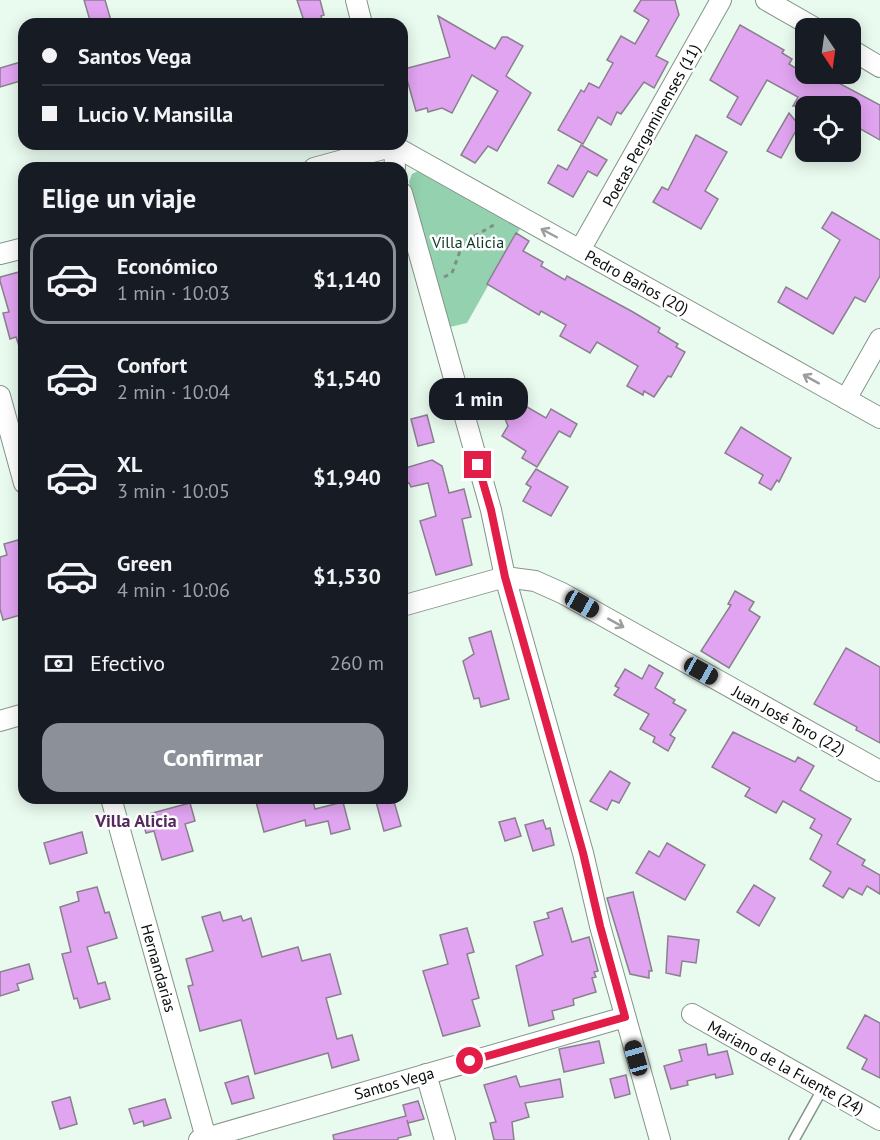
<!DOCTYPE html>
<html lang="es">
<head>
<meta charset="utf-8">
<style>
  body { margin:0; font-family:"PT Sans",sans-serif; background:#242831; color:#f1f3f6; height:100vh; display:flex; flex-direction:column; font-size:22px; white-space:nowrap }
  * { box-sizing:border-box; margin:0 }
  p { font-size:20px; color:#9ea1a6 }
  .icon { flex:none; width:33px; height:33px; fill:none; stroke:currentColor; stroke-width:2; stroke-linecap:round; stroke-linejoin:round }
  .map { position:relative; flex:1; overflow:hidden }
  .panel { position:absolute; left:18px; top:162px; width:390px; height:642px; display:flex; flex-direction:column; background:#171b24; border-radius:18px; box-shadow:0 3px 15px #0003 }
  .panel>* { flex:none }
  .guide { position:absolute; left:18px; top:18px; width:390px; height:132px; border-radius:18px; box-shadow:0 3px 15px #0003; display:grid; align-content:center; height:132px; padding:0 24px; background:#171b24 }
  .needle { width:39px; rotate:167deg }
  .buttons { position:absolute; left:795px; top:18px; display:grid; gap:12px }
  .buttons a { display:grid; place-items:center; width:66px; height:66px; border-radius:12px; background:#171b24; box-shadow:0 3px 15px #0003; font-size:30px }
  .end { position:absolute; width:27px; height:27px; margin:-14px; border:8px solid #e11d48; background:#fff; box-shadow:0 0 0 3px #fff }
  .from { border-radius:50% }
  .bubble { position:absolute; height:42px; border-radius:18px; background:#171b24; box-shadow:0 3px 15px #0003; font-size:20px; font-weight:600; line-height:42px; text-align:center }
  .car { position:absolute; width:18px; height:36px; margin:-18px -9px; border-radius:8px; box-shadow:0 0 4px 2px #0007; background:linear-gradient(#222 24%,#8ab4d8 0 40%,#222 0 76%,#8ab4d8 0 86%,#222 0) }
  .guide b { display:flex; align-items:center; gap:21px; height:57px; font-size:22px }
  .guide b+b { border-top:2px solid #363941 }
  .guide i { width:15px; height:15px; background:#f1f3f6 }
  ul { padding:0; list-style:none }
  li { display:flex; align-items:center; gap:18px; height:90px; margin:0 12px 9px; padding:0 12px; border:3px solid transparent; border-radius:18px }
  li div { flex:1 }
  li b { display:block; font-size:22px }
  li em { font-style:normal; font-weight:600 }
  li.on { border-color:#8c9099 }
  li>.icon { width:54px; height:54px; stroke-width:1.5 }
  h2 { padding:0 24px; font-size:27px; line-height:72px }
  .pay { display:flex; align-items:center; gap:15px; height:66px; padding:0 24px; font-size:22px }
  .pay p { margin-inline-start:auto }
  .action { display:flex; gap:12px; margin-top:auto; padding:12px 24px }
  .action a { flex:1; height:69px; border-radius:18px; background:#8c9099; color:#fff; font-size:24px; font-weight:600; line-height:69px; text-align:center }
  .map>svg:first-child { display:block }
</style>
</head>
<body>
<div class="map">
<svg width="880" height="1140" viewBox="0 0 880 1140">
  <rect width="100%" height="100%" fill="#e9faef"/>
  <path fill="#94d1ae" d="M418,171L521,227L467,323L450,327L409,182L412,174Z"/>
  <g fill="#e1a4f1" stroke="#8a808d" stroke-width="1.5">
    <path d="M84,0H105L112,24H91Z"/>
    <path d="M297,0H320L324,15L321,16L323,24H305Z"/>
    <path d="M641,0H675L679,15L656,56L668,62L654,88L644,82L621,114L617,112L611,125L598,117L583,144L558,130L581,90L584,92L589,83L599,88L613,63L607,60L621,36L635,44L649,20L634,11Z"/>
    <path d="M438,16L495,49L502,37H507L523,46L506,76L531,93L497,151L488,146L475,163L461,155L498,91L472,75L452,113L442,108L428,112L427,108L416,111L404,69L450,57Z"/>
    <path d="M740,25L784,50L782,53L792,59L789,64L805,74H822L880,105V140L855,126L858,121L850,116V106H793L798,97L767,80L741,125L727,117L738,97L710,80Z"/>
    <path d="M24,61V80L0,87V68Z"/>
    <path d="M789,113L799,125L781,158L767,151Z"/>
    <path d="M696,135L727,152L705,191L718,199L701,229L653,202L662,187L668,190Z"/>
    <path d="M581,145L607,160L597,176L588,171L573,197L548,183L558,165L567,170Z"/>
    <path d="M832,212L880,240V276L865,302L855,297L833,334L778,302L786,287L807,299L840,240L822,228Z"/>
    <path d="M516,233L529,241L523,251L543,262L541,266L565,280L567,276L633,312L660,328L658,332L678,344L676,347L685,352L671,377L668,376L654,397L644,391L643,395L627,386L638,366L597,342L590,353L560,336L566,325L541,311L539,315L487,284Z"/>
    <path d="M19,272L24,289V348L20,349L16,337L10,339L3,313L9,312L0,281V277Z"/>
    <path d="M508,396L546,418L551,409L577,424L570,437L559,431L537,467L522,458L526,451L502,436L508,426L501,409Z"/>
    <path d="M427,415L434,442L418,446L411,419Z"/>
    <path d="M741,427L791,458L779,482L777,480L771,490L759,483L763,475L725,453Z"/>
    <path d="M432,460L442,466L449,493L464,489L471,517L462,519L472,565L436,575L420,521L436,516L428,483L411,487L409,483L402,485V469Z"/>
    <path d="M536,469L568,487L551,516L523,501L531,487L526,484Z"/>
    <path d="M18,540L24,563V614L3,620L0,609V557L7,555L4,544Z"/>
    <path d="M735,591L754,602L749,610L760,617L729,668L701,651L731,605L728,604Z"/>
    <path d="M491,631L509,699L481,707L479,698L474,699L463,661L474,654L469,638Z"/>
    <path d="M846,648L880,667V743L856,730L857,727L814,704Z"/>
    <path d="M649,665L663,673L655,688L675,700L673,703L686,710L670,735L675,738L668,751L653,742L655,737L640,729L649,714L614,695L619,688L615,686L625,669L642,679Z"/>
    <path d="M733,732L795,762L798,757L814,766L800,790L851,819L837,844L865,860L862,865L880,875V894L867,886L862,895L849,888L843,898L823,886L831,872L810,859L822,835L810,828L815,819L783,801L776,813L745,796L750,788L712,767Z"/>
    <path d="M610,771L630,783L619,803L612,800L607,810L590,801Z"/>
    <path d="M255,798H312L315,809L343,802L350,829L331,834L328,821L306,826L305,820L264,832Z"/>
    <path d="M375,798H393L401,826L384,831Z"/>
    <path d="M190,803L195,821L185,824L193,851L162,860L154,831L146,833L141,816Z"/>
    <path d="M515,818L521,836L505,841L499,822Z"/>
    <path d="M543,820L546,829L550,828L554,845L533,851L525,825Z"/>
    <path d="M82,832L87,853L50,864L44,843Z"/>
    <path d="M667,843L705,865L685,900L636,873L649,851L659,857Z"/>
    <path d="M754,885L775,898L759,926L737,912Z"/>
    <path d="M97,887L105,913L109,912L117,938L87,947L98,984L105,982L110,999L80,1008L77,998L74,999L62,954L71,952L60,907L79,901L77,892Z"/>
    <path d="M633,892L652,971H649V978L630,974L607,898Z"/>
    <path d="M562,908L572,942L589,937L598,971L594,972L596,977L592,978L596,992L573,999L574,1005L552,1011L554,1019L529,1026L516,966L543,955L534,922L549,918L547,913Z"/>
    <path d="M220,912L223,921L241,916L243,921L251,918L262,957L298,947L302,961L330,954L341,994L326,998L337,1039L352,1035L359,1060L332,1068L328,1053L255,1074L241,1020L200,1031L188,986L193,985L186,959L213,951L202,917Z"/>
    <path d="M467,928L474,952L467,954L479,998L472,1000L480,1026L443,1036L423,971L448,964L440,935Z"/>
    <path d="M668,936L699,940L696,963L682,961L680,976L666,973Z"/>
    <path d="M29,964L33,979L17,984L19,990L0,996V972Z"/>
    <path d="M865,1015L880,1023V1078L862,1069L867,1059L847,1048Z"/>
    <path d="M599,1041L604,1063L564,1072L559,1049Z"/>
    <path d="M706,1044L708,1055L727,1051L733,1074L716,1078L715,1074L687,1081L688,1085L671,1089L664,1066L682,1061L679,1050Z"/>
    <path d="M626,1075L630,1094L615,1098L610,1079Z"/>
    <path d="M248,1076L254,1098L232,1104L225,1083Z"/>
    <path d="M516,1076L520,1087L560,1079L563,1097L525,1103L529,1117L512,1122L514,1140H494L490,1123L496,1122L484,1085Z"/>
    <path d="M70,1097L77,1124L60,1129L52,1102Z"/>
    <path d="M165,1099L171,1118L144,1126L143,1121L134,1124L129,1109Z"/>
    <path d="M418,1101L424,1119L408,1123L407,1120L411,1135L398,1138V1140H334L333,1135L406,1116L403,1105Z"/>
  </g>
  <g fill="none" stroke-linecap="round" stroke-linejoin="round">
    <defs>
      <path id="lane" d="M794,1140L823,1088"/>
      <g id="street">
        <path d="M356,0L362,24"/>
        <path d="M766,0L815,28"/>
        <path d="M850,49L880,67"/>
        <path d="M394,144L395,168"/>
        <path d="M314,168L394,146L880,418"/>
        <path d="M402,193L491,510L505,577L583,853L600,926L660,1140"/>
        <path d="M580,250L721,0"/>
        <path d="M0,254L24,248"/>
        <path d="M0,396L24,483"/>
        <path d="M846,399L880,339"/>
        <path d="M402,606L505,577L535,581L562,593L880,771"/>
        <path d="M0,721L24,714"/>
        <path d="M111,798L206,1138"/>
        <path d="M692,1014L880,1120"/>
        <path d="M426,1074L445,1140"/>
        <path d="M199,1140L625,1017"/>
      </g>
    </defs>
    <use href="#lane" stroke="#85948b" stroke-width="12"/>
    <use href="#street" stroke="#85948b" stroke-width="22"/>
    <path stroke="#818d85" stroke-width="3" stroke-dasharray="4.5 4.5" stroke-linecap="butt" d="M444,277L452,273L463,243L497,223"/>
    <use href="#lane" stroke="#fff" stroke-width="9"/>
    <use href="#street" stroke="#fff" stroke-width="20"/>
  </g>
  <defs><path id="oneway-shaft" d="M-6 0H5M1.5-3L5.5 0L1.5 3" fill="none" stroke-width="1.6" stroke-linecap="round" stroke-linejoin="round" transform="scale(1.5)"/></defs>
  <g stroke="#9c9e9d">
    <use href="#oneway-shaft" transform="translate(549 233) rotate(-152)"/>
    <use href="#oneway-shaft" transform="translate(811 379) rotate(-151)"/>
    <use href="#oneway-shaft" transform="translate(616 623) rotate(29)"/>
  </g>
  <g fill="none" stroke-linecap="round" stroke-linejoin="round">
    <path stroke="#e11d48" stroke-width="8" d="M470,1061L625,1017L600,926L583,853L505,577L491,510L478,465"/>
  </g>
  <g text-anchor="middle" stroke-width="5" stroke-linejoin="round" paint-order="stroke">
    <g font-size="16" fill="#080d0a" stroke="#fff">
      <text transform="translate(651 125) rotate(-61)" y="6">Poetas Pergaminenses (11)</text>
      <text transform="translate(637 282) rotate(29)" y="6">Pedro Baños (20)</text>
      <text transform="translate(789 720) rotate(29)" y="6">Juan José Toro (22)</text>
      <text transform="translate(159 968) rotate(74)" y="6">Hernandarias</text>
      <text transform="translate(786 1067) rotate(29)" y="6">Mariano de la Fuente (24)</text>
      <text transform="translate(394 1083) rotate(-16)" y="6">Santos Vega</text>
    </g>
    <g font-size="16" fill="#0b3824" stroke="#fff">
      <text x="468" y="248">Villa Alicia</text>
    </g>
    <g font-size="18" font-weight="bold" fill="#53295e" stroke="#fff">
      <text x="136" y="827">Villa Alicia</text>
    </g>
  </g>
</svg>
<div class="buttons">
<a><svg class="needle" viewBox="-14 -14 28 28"><path d="M0-13l5 13h-10z" fill="#e53935"/><path d="M0 13l5-13h-10z" fill="#9ea1a6"/></svg></a>
<a><svg class="icon" aria-label="locate" viewBox="0 0 24 24"><circle cx="12" cy="12" r="6"/><path d="M12 2v4M12 18v4M2 12h4M18 12h4"/></svg></a>
</div>
<i class="end from" style="left:470px;top:1061px"></i>
<i class="end" style="left:478px;top:465px"></i>
<div class="bubble" style="left:429px;top:378px;width:99px">1 min</div>
<i class="car" style="left:582px;top:604px;rotate:119deg"></i>
<i class="car" style="left:701px;top:671px;rotate:119deg"></i>
<i class="car" style="left:636px;top:1058px;rotate:344deg"></i>
<div class="guide">
<b><i class="from"></i>Santos Vega</b>
<b><i></i>Lucio V. Mansilla</b>
</div>
<section class="panel">
<h2>Elige un viaje</h2>
<ul>
<li class="on"><svg class="icon" aria-label="car" viewBox="0 0 24 24"><path d="M5 17H2v-5l4-1 3-4h7l3 4 3 1v5h-3M9 17h6M6 11h13"/><circle cx="7" cy="17" r="2"/><circle cx="17" cy="17" r="2"/></svg><div><b>Económico</b><p>1 min · 10:03</p></div><em>$1,140</em></li>
<li><svg class="icon" aria-label="car" viewBox="0 0 24 24"><path d="M5 17H2v-5l4-1 3-4h7l3 4 3 1v5h-3M9 17h6M6 11h13"/><circle cx="7" cy="17" r="2"/><circle cx="17" cy="17" r="2"/></svg><div><b>Confort</b><p>2 min · 10:04</p></div><em>$1,540</em></li>
<li><svg class="icon" aria-label="car" viewBox="0 0 24 24"><path d="M5 17H2v-5l4-1 3-4h7l3 4 3 1v5h-3M9 17h6M6 11h13"/><circle cx="7" cy="17" r="2"/><circle cx="17" cy="17" r="2"/></svg><div><b>XL</b><p>3 min · 10:05</p></div><em>$1,940</em></li>
<li><svg class="icon" aria-label="car" viewBox="0 0 24 24"><path d="M5 17H2v-5l4-1 3-4h7l3 4 3 1v5h-3M9 17h6M6 11h13"/><circle cx="7" cy="17" r="2"/><circle cx="17" cy="17" r="2"/></svg><div><b>Green</b><p>4 min · 10:06</p></div><em>$1,530</em></li>
</ul>
<div class="pay"><svg class="icon" aria-label="cash" viewBox="0 0 24 24"><path d="M3 7h18v10H3z"/><circle cx="12" cy="12" r="2"/></svg>Efectivo<p>260 m</p></div>
<div class="action"><a>Confirmar</a></div>
</section>
</div>
</body>
</html>
